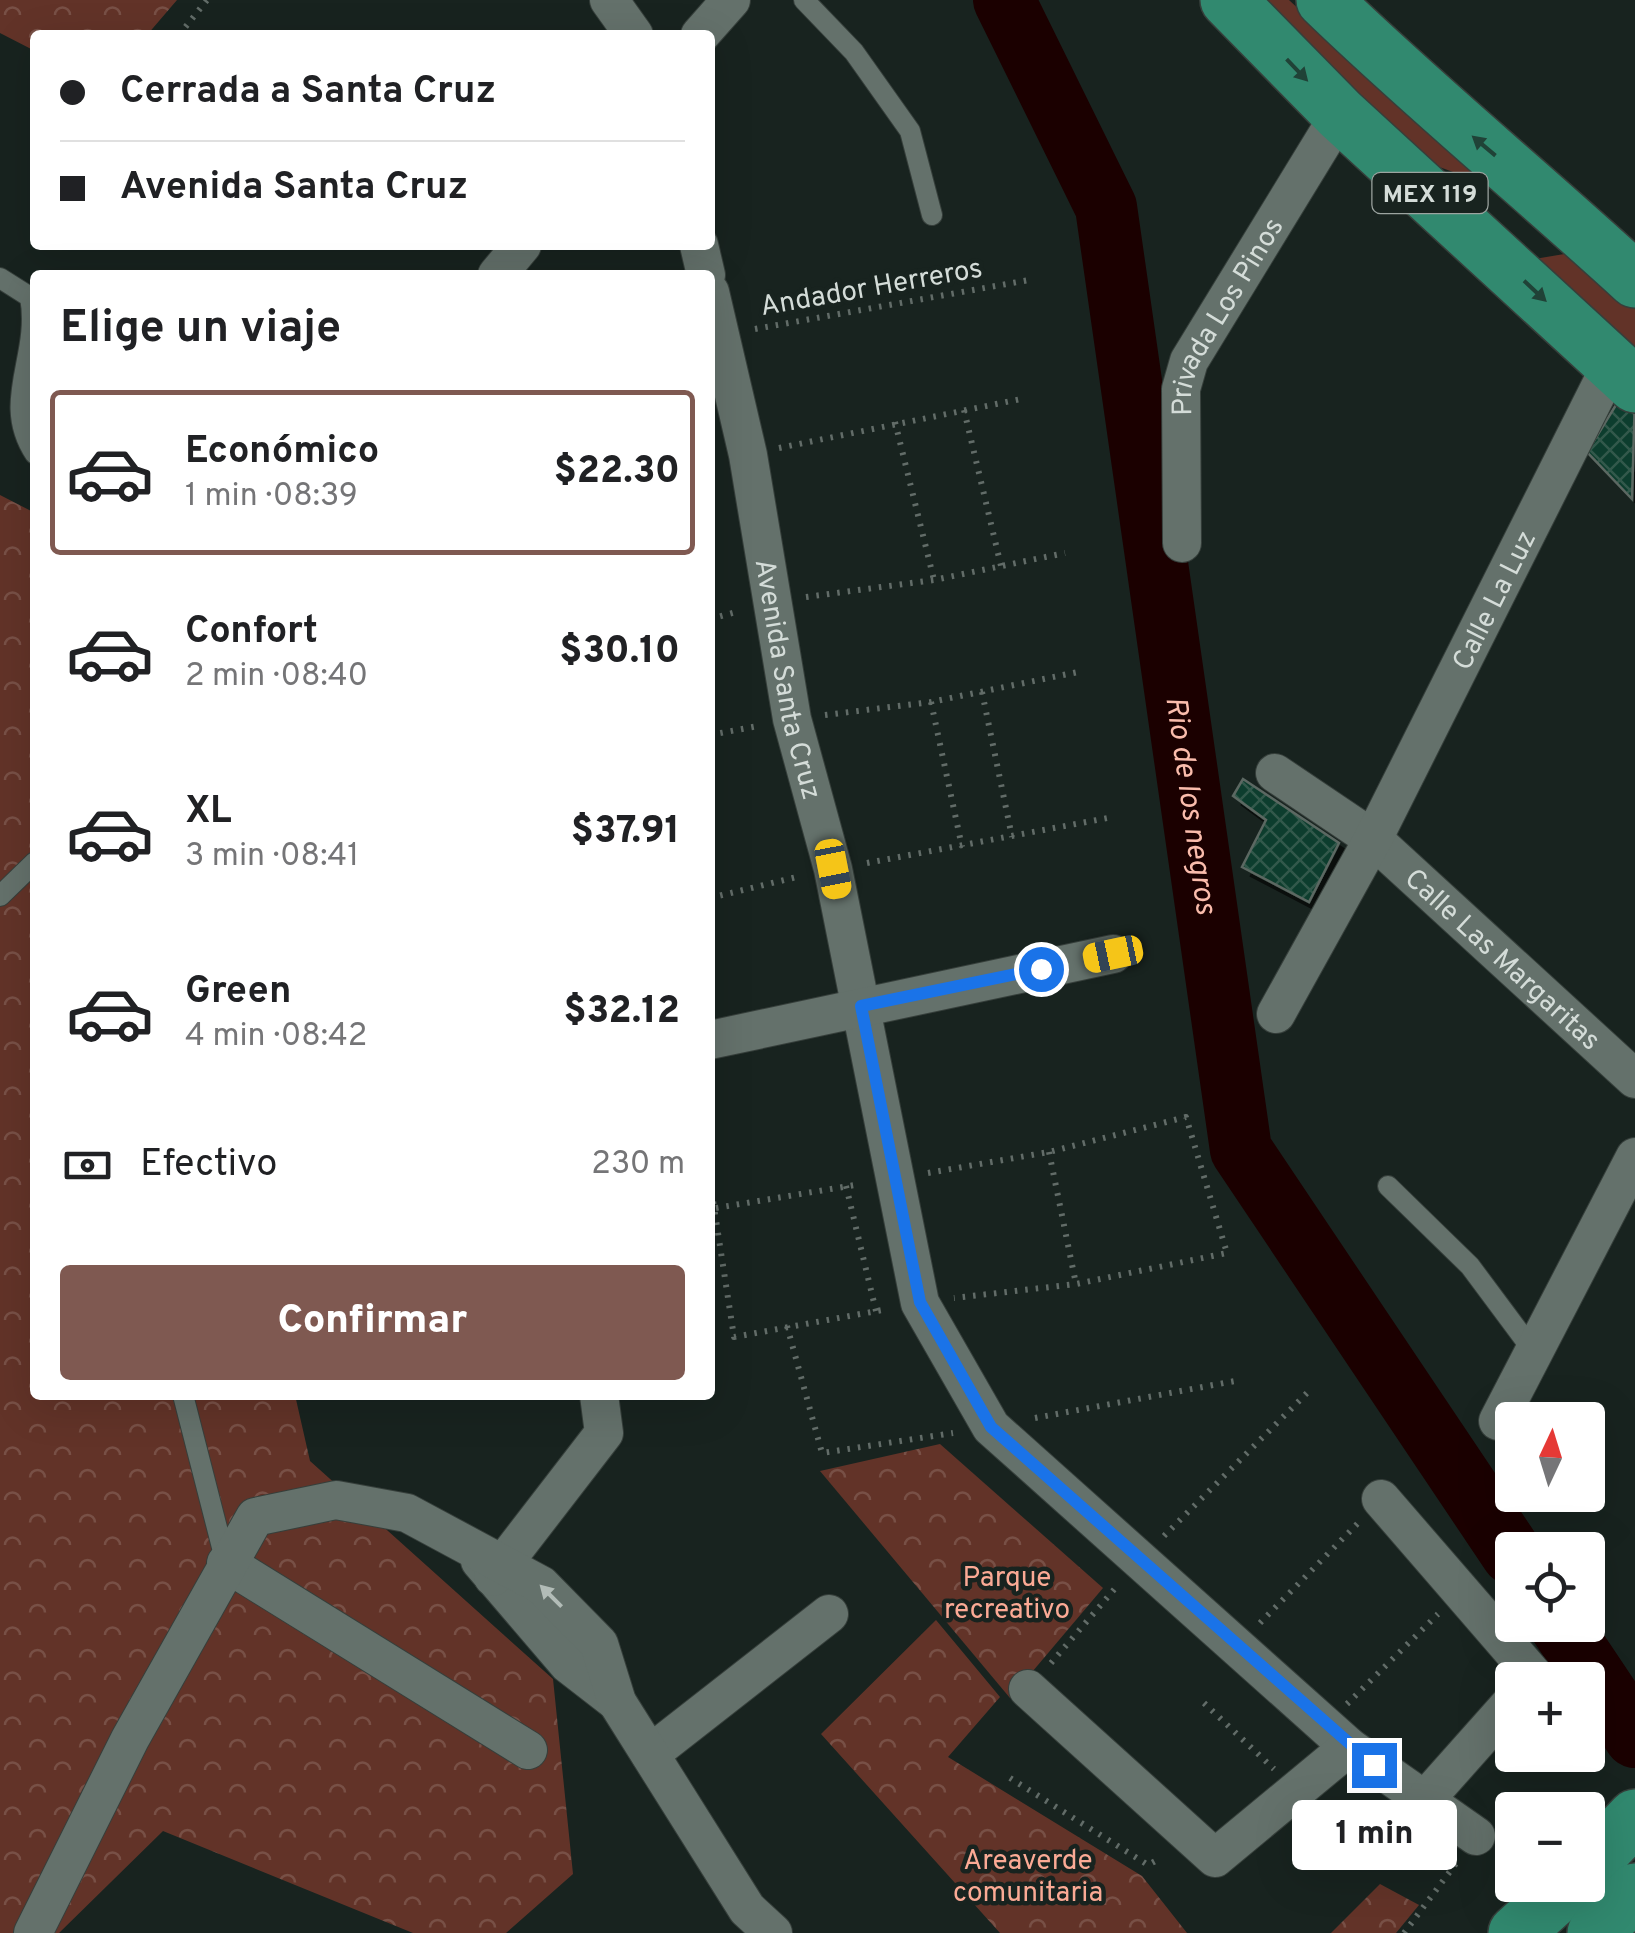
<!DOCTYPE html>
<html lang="es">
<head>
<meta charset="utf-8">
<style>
  body { margin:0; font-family:Overpass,sans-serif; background:#f2f2f2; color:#202124; height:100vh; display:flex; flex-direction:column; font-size:38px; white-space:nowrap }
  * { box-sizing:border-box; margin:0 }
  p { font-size:32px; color:#757577 }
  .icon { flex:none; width:55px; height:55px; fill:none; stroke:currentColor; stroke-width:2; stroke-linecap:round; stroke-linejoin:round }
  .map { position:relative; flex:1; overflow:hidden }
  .sheet { position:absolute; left:30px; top:270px; width:685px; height:1130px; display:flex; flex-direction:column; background:#fff; border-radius:10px; box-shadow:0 10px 40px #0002 }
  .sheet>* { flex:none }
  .guide { position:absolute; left:30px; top:30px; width:685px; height:220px; border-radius:10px; box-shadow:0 10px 40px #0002; display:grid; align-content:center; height:220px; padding:0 30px; background:#fff }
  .needle { width:65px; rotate:4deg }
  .fabs { position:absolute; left:1495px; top:1402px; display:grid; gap:20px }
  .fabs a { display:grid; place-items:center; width:110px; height:110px; border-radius:10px; background:#fff; box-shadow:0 10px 40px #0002; font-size:50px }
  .end { position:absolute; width:45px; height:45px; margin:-22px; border:12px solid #1a73e8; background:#fff; box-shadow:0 0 0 5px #fff }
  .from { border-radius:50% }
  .bubble { position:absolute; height:70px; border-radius:10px; background:#fff; box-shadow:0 10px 40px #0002; font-size:32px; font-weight:800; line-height:70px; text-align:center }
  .car { position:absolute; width:30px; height:60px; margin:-30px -15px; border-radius:12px; box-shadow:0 0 8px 2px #0007; background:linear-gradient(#f5c518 24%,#345 0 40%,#f5c518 0 76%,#345 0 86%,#f5c518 0) }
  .guide b { display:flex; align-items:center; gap:35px; height:95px; font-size:38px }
  .guide b+b { border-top:2px solid #e0e0e0 }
  .guide i { width:25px; height:25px; background:#202124 }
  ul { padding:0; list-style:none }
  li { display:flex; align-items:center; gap:30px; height:165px; margin:0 20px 15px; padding:0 10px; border:5px solid transparent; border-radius:10px }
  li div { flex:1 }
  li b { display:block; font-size:38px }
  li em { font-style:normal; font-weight:800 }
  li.on { border-color:#7f5951 }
  li>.icon { width:90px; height:90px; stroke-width:1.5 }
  h2 { padding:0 30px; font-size:45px; line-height:120px }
  .pay { display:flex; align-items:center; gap:25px; height:110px; padding:0 30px; font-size:38px }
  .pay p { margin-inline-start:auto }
  .primary-button { display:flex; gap:20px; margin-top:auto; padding:20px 30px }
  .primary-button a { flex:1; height:115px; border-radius:10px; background:#7f5951; color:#fff; font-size:40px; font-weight:800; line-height:115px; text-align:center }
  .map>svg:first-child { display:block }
</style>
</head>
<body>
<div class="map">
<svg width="1635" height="1933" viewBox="0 0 1635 1933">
  <defs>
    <pattern id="forest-crowns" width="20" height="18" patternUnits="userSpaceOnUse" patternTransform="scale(2.5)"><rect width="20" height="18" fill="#623328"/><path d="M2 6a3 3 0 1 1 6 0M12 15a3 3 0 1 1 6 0" fill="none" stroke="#785046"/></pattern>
    <pattern id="building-cross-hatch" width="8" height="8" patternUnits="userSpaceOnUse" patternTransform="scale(2.5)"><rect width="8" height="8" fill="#0f3d2d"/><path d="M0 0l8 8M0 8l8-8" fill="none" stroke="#31584b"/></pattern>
    <filter id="shadow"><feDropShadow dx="9" dy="9" stdDeviation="0" flood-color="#0009"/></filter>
  </defs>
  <rect width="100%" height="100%" fill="#18231f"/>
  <g fill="#623328">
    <path d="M1249,0H1289L1486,184L1412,157Z"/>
    <path d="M1576,252L1635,305V358L1523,261Z"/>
  </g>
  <g fill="url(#forest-crowns)">
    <path d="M0,0H177L147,35H35V51L0,33Z"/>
    <path d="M0,495L35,513V1395H295L310,1461L553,1679L573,1874L506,1933H413L163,1831L59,1933H0Z"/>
    <path d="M940,1444L1103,1588L1010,1698L820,1471Z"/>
    <path d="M936,1620L1000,1697L948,1757L1142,1876L1187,1933H1000L821,1734Z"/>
    <path d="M1380,1884L1419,1905L1396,1933H1331Z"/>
  </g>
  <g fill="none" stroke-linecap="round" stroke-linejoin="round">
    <g stroke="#1b0000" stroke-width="62">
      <path id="s1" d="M1004,0L1106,207L1241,1150L1512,1554"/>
      <path d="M1560,1625L1635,1737"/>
    </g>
  </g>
  <g fill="url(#building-cross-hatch)" stroke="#5b6862" stroke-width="2.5" filter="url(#shadow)">
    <path d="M1627,387L1635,394L1632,499L1587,452Z"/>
    <path d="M1243,779L1339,843L1309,902L1242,867L1266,820L1233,796Z"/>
  </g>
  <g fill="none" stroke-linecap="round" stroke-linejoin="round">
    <defs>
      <g id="lane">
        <path d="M804,0L854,52L910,131L932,215"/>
        <path d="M0,278L30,297C41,357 0,401 35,454"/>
        <path d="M0,896L35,862"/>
        <path d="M1388,1186L1470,1266L1534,1352"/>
        <path d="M183,1395L226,1563"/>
      </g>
      <g id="street">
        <path d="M609,0L634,35"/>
        <path d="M700,35L731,0"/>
        <path d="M699,245L706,275"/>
        <path d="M497,275L522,245"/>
        <path id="s2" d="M710,292L748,455L792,719L833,869L920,1303L991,1427L1349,1747L1476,1836"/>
        <path id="s3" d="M1182,543L1181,389L1189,361L1340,114"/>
        <path id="s4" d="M1275,773L1373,839L1635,1079"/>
        <path id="s5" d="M1276,1014L1373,839L1612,363"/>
        <path d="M710,1040L1113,954"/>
        <path d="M1498,1421L1635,1157"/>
        <path d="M1381,1499L1535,1677L1532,1680"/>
        <path d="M480,1561L568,1664L617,1702"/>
        <path d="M226,1563L528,1750"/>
        <path d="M493,1577L604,1433L599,1395"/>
        <path d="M1028,1689L1215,1858L1349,1747"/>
        <path d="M650,1754L829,1614"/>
        <path d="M1424,1801L1512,1702"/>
        <path d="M33,1933L130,1739L255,1517L336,1500L407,1513L541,1585L599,1644L617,1702L747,1909L773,1933"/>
      </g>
      <g id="primary">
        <path d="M1228,0L1340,114L1635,385"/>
        <path d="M1324,0C1424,97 1532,185 1635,280"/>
        <path d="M1588,1866L1635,1817"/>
        <path d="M1516,1933L1569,1885"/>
        <path d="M1595,1933L1635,1891"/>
      </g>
    </defs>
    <use href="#lane" stroke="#363f3b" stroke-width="22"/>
    <use href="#street" stroke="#363f3b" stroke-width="40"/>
    <use href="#primary" stroke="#363f3b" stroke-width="58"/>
    <g stroke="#626c68" stroke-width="6" stroke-dasharray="2.5 8" stroke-linecap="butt">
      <path d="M179,35L207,0"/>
      <path d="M755,329L1029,280"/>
      <path d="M964,410L1001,566"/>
      <path d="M895,422L934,580"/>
      <path d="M779,448L1021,399"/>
      <path d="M806,597L934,580L1065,553"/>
      <path d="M710,619L740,611"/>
      <path d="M982,692L1012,837"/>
      <path d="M931,702L962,847"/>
      <path d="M825,715L931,702L1078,672"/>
      <path d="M710,735L758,726"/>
      <path d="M867,863L1113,817"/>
      <path d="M710,898L801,876"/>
      <path d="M1049,1152L1076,1284"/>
      <path d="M928,1173L1049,1152L1186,1117L1227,1253L1076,1284L954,1298"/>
      <path d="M710,1181L734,1337L888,1309"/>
      <path d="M846,1186L876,1311"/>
      <path d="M716,1208L861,1184"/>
      <path d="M787,1326L822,1453L953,1433"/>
      <path d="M1035,1418L1235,1381"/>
      <path d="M1164,1536L1312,1388"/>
      <path d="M1260,1623L1360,1521"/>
      <path d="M1051,1663L1118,1585"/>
      <path d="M1204,1703L1274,1769"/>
      <path d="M1347,1704L1438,1614"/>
      <path d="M1010,1778L1148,1865L1161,1858"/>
      <path d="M1404,1933L1457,1862"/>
    </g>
    <use href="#lane" stroke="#64716b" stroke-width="20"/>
    <use href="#street" stroke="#64716b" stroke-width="38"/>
    <use href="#primary" stroke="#31896f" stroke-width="55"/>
  </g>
  <defs><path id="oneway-solid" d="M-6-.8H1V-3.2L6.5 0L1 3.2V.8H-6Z" transform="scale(2.5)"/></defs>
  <g fill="#204237">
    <use href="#oneway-solid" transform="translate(1297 70) rotate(46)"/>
    <use href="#oneway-solid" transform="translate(1484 146) rotate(-140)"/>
    <use href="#oneway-solid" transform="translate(1535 291) rotate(43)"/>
  </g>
  <use fill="#b2bcb7" href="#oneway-solid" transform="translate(551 1596) rotate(-135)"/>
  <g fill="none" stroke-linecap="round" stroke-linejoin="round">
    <path stroke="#1a73e8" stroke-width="12" d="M1041,969L861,1006L920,1302L991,1427L1374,1765"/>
  </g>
  <g text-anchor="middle" stroke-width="9" stroke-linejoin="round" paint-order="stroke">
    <rect fill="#18231f" stroke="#9ca4a0" stroke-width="2.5" x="1372.5" y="173" width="115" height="40" rx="8"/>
    <g font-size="25" font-weight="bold" fill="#d4dcd8">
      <text x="1430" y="202">MEX 119</text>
    </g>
    <g font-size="28" fill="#d4dcd8" stroke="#18231f">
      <text transform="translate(871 286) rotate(-10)" y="10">Andador Herreros</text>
      <text dy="10" stroke="none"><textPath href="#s3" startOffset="238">Privada Los Pinos</textPath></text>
      <text dy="10" stroke="none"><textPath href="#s5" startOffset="468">Calle La Luz</textPath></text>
      <text dy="10" stroke="none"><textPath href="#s2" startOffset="395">Avenida Santa Cruz</textPath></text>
      <text dy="10" stroke="none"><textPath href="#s4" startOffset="295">Calle Las Margaritas</textPath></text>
    </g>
    <g font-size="28" fill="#fbaa95" stroke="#18231f">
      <text x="1007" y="1586">Parque<tspan x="1007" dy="32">recreativo</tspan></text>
      <text x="1028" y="1869">Areaverde<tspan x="1028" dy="32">comunitaria</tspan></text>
    </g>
    <g font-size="30" font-style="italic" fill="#fabcac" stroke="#18231f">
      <text dy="10" stroke="none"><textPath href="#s1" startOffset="835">Rio de los negros</textPath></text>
    </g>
  </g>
</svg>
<div class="fabs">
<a><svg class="needle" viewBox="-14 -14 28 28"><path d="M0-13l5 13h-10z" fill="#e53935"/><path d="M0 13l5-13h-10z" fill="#757577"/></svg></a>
<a><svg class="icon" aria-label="locate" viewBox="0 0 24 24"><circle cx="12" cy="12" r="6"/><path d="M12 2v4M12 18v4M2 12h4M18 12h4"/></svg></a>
<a>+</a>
<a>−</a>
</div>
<i class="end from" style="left:1041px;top:969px"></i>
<i class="end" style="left:1374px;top:1765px"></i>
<div class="bubble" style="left:1292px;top:1800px;width:165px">1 min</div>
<i class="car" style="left:833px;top:869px;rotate:169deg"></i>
<i class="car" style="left:1113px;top:954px;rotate:258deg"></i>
<div class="guide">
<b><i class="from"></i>Cerrada a Santa Cruz</b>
<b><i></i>Avenida Santa Cruz</b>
</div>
<section class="sheet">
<h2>Elige un viaje</h2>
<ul>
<li class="on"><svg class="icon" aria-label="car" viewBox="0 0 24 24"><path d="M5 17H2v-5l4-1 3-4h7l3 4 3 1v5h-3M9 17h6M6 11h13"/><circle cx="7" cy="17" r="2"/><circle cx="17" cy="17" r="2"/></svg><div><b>Económico</b><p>1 min · 08:39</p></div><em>$22.30</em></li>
<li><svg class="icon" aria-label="car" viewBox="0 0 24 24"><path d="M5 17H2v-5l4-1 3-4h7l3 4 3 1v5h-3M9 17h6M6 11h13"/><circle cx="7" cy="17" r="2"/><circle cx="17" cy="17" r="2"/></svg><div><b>Confort</b><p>2 min · 08:40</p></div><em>$30.10</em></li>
<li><svg class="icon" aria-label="car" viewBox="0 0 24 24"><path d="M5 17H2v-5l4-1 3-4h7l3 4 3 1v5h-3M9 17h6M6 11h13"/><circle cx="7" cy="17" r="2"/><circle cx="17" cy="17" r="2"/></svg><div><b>XL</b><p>3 min · 08:41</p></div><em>$37.91</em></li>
<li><svg class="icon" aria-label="car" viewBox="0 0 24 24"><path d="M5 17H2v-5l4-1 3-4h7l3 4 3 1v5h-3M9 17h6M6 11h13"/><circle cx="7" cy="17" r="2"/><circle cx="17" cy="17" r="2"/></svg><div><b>Green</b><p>4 min · 08:42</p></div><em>$32.12</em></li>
</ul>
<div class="pay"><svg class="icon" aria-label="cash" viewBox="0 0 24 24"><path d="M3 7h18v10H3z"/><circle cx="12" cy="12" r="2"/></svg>Efectivo<p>230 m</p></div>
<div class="primary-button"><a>Confirmar</a></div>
</section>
</div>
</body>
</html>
